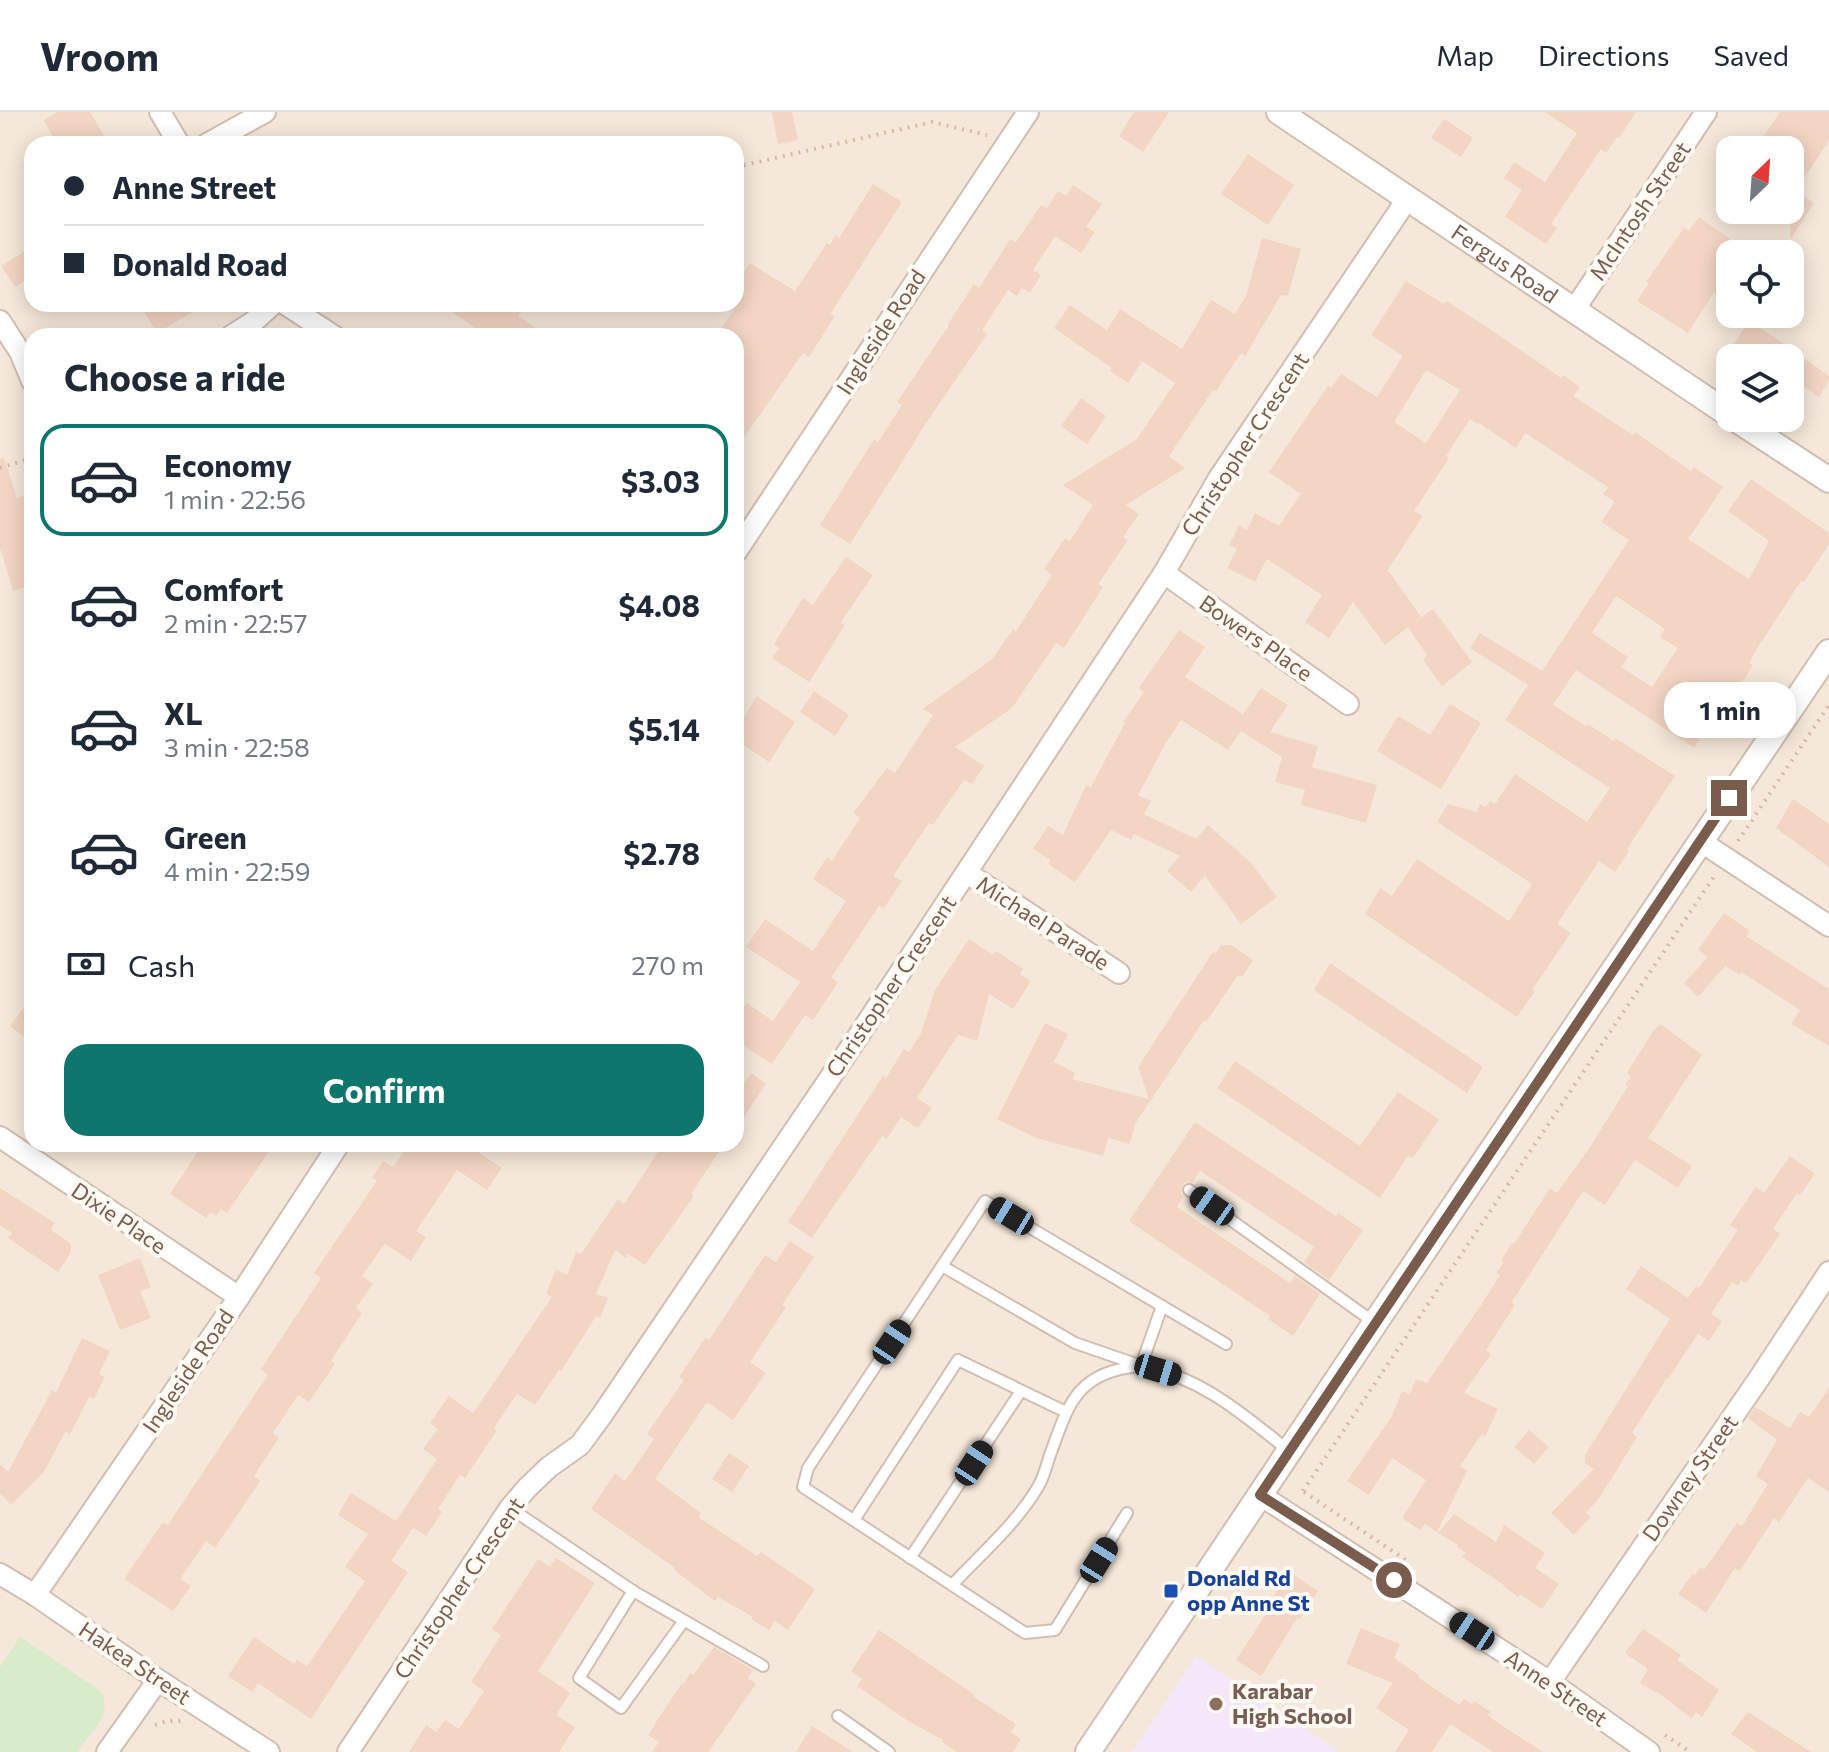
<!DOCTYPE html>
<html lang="en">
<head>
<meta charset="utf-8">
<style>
  body { margin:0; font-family:Commissioner,sans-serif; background:#f6f6f7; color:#1f2937; height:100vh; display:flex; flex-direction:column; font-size:30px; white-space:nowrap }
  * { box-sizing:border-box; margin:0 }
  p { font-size:26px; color:#747a83 }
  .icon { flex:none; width:44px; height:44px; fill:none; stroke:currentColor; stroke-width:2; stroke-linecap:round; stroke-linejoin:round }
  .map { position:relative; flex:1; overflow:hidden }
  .sheet { position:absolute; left:24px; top:216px; width:720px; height:824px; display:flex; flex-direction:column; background:#fff; border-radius:24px; box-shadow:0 4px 20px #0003 }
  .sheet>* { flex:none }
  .top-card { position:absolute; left:24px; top:24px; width:720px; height:176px; border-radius:24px; box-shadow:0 4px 20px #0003; display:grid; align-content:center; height:176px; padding:0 40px; background:#fff }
  .needle { width:52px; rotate:25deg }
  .tools { position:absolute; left:1716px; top:24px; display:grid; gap:16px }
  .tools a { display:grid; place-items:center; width:88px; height:88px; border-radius:16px; background:#fff; box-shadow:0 4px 20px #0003; font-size:40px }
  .end { position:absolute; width:36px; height:36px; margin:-18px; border:10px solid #7a5c4d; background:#fff; box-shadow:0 0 0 4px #fff }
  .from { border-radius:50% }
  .bubble { position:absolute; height:56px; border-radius:24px; background:#fff; box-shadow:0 4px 20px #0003; font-size:26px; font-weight:700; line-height:56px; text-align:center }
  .car { position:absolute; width:24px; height:48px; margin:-24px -12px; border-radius:10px; box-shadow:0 0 6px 2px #0007; background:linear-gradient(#222 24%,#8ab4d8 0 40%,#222 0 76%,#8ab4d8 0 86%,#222 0) }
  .top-card b { display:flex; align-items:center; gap:28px; height:76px; font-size:30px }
  .top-card b+b { border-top:2px solid #e0e1e3 }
  .top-card i { width:20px; height:20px; background:#1f2937 }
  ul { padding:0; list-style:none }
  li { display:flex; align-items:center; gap:24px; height:112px; margin:0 16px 12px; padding:0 24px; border:4px solid transparent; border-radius:24px }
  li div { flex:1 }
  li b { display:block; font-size:30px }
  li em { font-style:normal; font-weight:700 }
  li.active { border-color:#0f766e }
  li>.icon { width:72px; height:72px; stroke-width:1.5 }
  h2 { padding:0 40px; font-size:36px; line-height:96px }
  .pay { display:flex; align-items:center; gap:20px; height:88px; padding:0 40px; font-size:30px }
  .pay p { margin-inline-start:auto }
  .primary-button { display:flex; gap:16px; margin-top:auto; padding:16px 40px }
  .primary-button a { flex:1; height:92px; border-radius:24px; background:#0f766e; color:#fff; font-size:32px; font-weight:700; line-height:92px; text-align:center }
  header { display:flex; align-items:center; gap:48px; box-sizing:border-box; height:112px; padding:0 40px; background:#fff; border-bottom:2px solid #e0e1e3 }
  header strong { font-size:38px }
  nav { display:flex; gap:44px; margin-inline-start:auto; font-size:28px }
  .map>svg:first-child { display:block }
</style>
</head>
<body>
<header>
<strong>Vroom</strong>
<nav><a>Map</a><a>Directions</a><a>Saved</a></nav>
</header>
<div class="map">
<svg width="1829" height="1640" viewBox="0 0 1829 1640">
  <rect width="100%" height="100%" fill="#fdf6ec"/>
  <path fill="#f5e8da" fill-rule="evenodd" d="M0,0H1829V1640H0ZM32,32H736V192H32ZM1730,38H1790V98H1730ZM1730,142H1790V202H1730ZM32,224H736V1032H32ZM1730,246H1790V306H1730Z"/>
  <path fill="#f3e8fa" d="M1196,1544L1340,1640H1132Z"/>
  <path fill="#d8ecc9" d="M20,1525L99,1578C117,1600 89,1623 76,1640H0V1555Z"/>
  <g fill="#f3d5c3" fill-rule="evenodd">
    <path d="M58,0H90L105,25L92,32H72L68,24L56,31L44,8Z"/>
    <path d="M772,0H792L798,28L778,32Z"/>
    <path d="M1134,0H1169L1143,40L1119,24Z"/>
    <path d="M1545,0H1636L1619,26L1617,25L1606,41L1601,37L1551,112L1557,116L1546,132L1505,105L1522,78L1504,66L1514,50L1545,70L1577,21Z"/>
    <path d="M1780,0H1829V29L1795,79L1814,91L1790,128V38H1754Z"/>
    <path d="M1444,7L1473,26L1461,45L1431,26Z"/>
    <path d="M1248,42L1294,73L1268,113L1221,82Z"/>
    <path d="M873,72L902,90L830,202L835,204L809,245L803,241L736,337V224H716L736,194V174L750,151L795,179L827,131L830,133L836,123L839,126Z"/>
    <path d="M1073,73L1102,92L1086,115L1095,120L1081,141L1055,124L1033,158L1041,163L1030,181L1022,176L1017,184L1008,178L982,218L987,222L918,323H919L850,432L820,413L874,327L878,330L902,293L897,290L949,213L948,212L974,172L979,176L1010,127L1016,130L1041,93L1047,96L1058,79L1066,84Z"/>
    <path d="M1699,105L1730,127V164L1718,183L1714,180L1688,221L1637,189L1649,171L1646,170L1684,116L1689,119Z"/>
    <path d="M1262,126L1301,137L1288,184L1281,183L1245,244L1241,241L1216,279L1213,278L1169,344L1185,356L1126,393L1139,402L1123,425L1128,428L1098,472L1103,475L1064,536L1056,531L1012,596L955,635L984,654L972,672L964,668L933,713L929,711L893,764L902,769L884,796L879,794L831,866L838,870L813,908L805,903L772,952L736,929V907L747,891L773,909L800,870L746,835L765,807L813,839L846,789L813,767L827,745L832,749L860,706L853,701L887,656L895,661L933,603L923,597L992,547L1013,517L1016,519L1052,463L1044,457L1065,426L1070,429L1093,393L1063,373L1137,327L1175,271L1142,249L1128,271L1110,259L1112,256L1054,216L1070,193L1107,218L1120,197L1182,237L1211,188L1235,202L1246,184Z"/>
    <path d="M32,135V165L15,175L1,154Z"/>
    <path d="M1406,169L1444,192L1446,189L1487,215L1561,266L1563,263L1580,275L1573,284L1633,323L1635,320L1691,359L1694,355L1723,375L1688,427L1749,467L1769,429L1728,399L1751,367L1829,421V432L1804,470L1801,469L1760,532L1749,551L1753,553L1723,601L1711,620L1706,618L1694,636L1576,558L1553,593L1586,614L1588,612L1614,629L1615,626L1675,664L1627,737L1629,739L1615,760L1599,749L1557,812L1571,821L1532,878L1535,879L1517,905L1365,802L1380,776L1392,784L1417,747L1509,809L1532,772L1437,710L1448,692L1477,700L1480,692L1486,695L1490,689L1495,692L1515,662L1587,710L1610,676L1505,608L1528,573L1470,536L1480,521L1542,559L1629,428L1601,410L1615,390L1603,382L1608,375L1525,321L1516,336L1479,311L1478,312L1470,307L1446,344L1449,346L1414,399L1423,404L1387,459L1391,462L1421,505L1385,533L1353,490L1329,526L1305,510L1322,483L1267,447L1255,470L1227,456L1237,437L1229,433L1239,413L1247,418L1255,401L1279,414L1301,382L1269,360L1328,274L1331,276L1341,262L1377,285L1403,244L1371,223ZM1426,258L1460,278L1426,331L1394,310ZM1616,484L1665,517L1660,525L1678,536L1652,575L1621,555L1628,545L1592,521Z"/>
    <path d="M140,192H206L157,221Z"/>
    <path d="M440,192H526L518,204L548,224H487Z"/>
    <path d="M1749,209L1780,229L1829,264V269L1819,285L1790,265V246H1725Z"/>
    <path d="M1081,286L1106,304L1087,332L1061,314Z"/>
    <path d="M4,346L17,386L24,384L27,394L32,393V411L25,414L32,438V473L13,479L0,436V347Z"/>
    <path d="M846,445L873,463L841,510L845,513L809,570L772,546L779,536L774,532L803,486L813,493Z"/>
    <path d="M1433,497L1472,550L1442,574L1423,548L1427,543L1408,515Z"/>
    <path d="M1179,518L1205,535L1185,565L1243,602L1261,576L1288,593L1270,620L1318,634L1312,655L1377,673L1366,711L1301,693L1305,678L1275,670L1282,645L1241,619L1228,638L1181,608L1166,631L1138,683L1151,689L1144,702L1196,727L1208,713L1251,751L1277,785L1241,812L1205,764L1191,780L1167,759L1180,744L1134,722L1131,728L1111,718L1075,770L1048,752L1050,748L1033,737L1048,714L1063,723L1086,673L1091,675L1125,611L1123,610L1144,580L1139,576Z"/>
    <path d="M814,579L849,603L835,624L800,600Z"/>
    <path d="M757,584L795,610L769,650L736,628V600L744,605Z"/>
    <path d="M1450,592L1481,611L1441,677L1377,639L1398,604L1430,623Z"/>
    <path d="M1793,687L1829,712V755L1776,716Z"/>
    <path d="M1724,801L1750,819L1746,824L1829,877V934L1791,912L1800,898L1741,860L1740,863L1725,854L1698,885L1684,871L1708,845L1698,838Z"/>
    <path d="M969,827L993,843L996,839L1023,857L1020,862L1031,869L1013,897L989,882L977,929L958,923L917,986L932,996L918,1016L901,1005L887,1027L882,1024L812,1126L788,1110L883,964L886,966L904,937L909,940L921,921L935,878Z"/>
    <path d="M1221,833H1231L1253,848L1242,865L1238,863L1206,910L1204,908L1135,1012L1130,1032L1108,1026L1103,1044L1036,1026L997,1007L1045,911L1068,922L1054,950L1075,961L1072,967L1149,987L1138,955L1213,840L1215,842Z"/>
    <path d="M1330,851L1483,955L1467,981L1314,878Z"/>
    <path d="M32,885V931L10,914Z"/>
    <path d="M1661,912L1702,943L1648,1026L1692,1054L1678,1076L1635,1048L1605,1093L1583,1079L1512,1190L1515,1193L1486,1238L1491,1242L1464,1281L1498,1297L1485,1324L1482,1322L1460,1354L1467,1359L1437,1420L1425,1412L1420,1418L1402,1406L1426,1368L1392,1346L1369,1383L1347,1369L1392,1304L1402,1279L1410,1282L1416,1267L1427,1271L1481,1193L1500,1163L1496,1161L1504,1150L1501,1148L1512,1131L1514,1132L1550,1076L1557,1081L1590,1035L1628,974L1625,973L1631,965L1627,961L1653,919Z"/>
    <path d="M1235,949L1360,1034L1398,980L1439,1007L1413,1046L1408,1044L1380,1086L1217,976Z"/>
    <path d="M751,961L766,972L736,1017V983Z"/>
    <path d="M1195,1010L1336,1104L1338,1101L1363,1118L1329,1168L1304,1150L1314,1135L1200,1059L1192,1071L1186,1070L1182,1074L1181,1081L1184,1084L1177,1095L1290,1171L1295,1164L1320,1182L1293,1224L1268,1207L1270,1204L1129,1109Z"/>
    <path d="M203,1032H254L268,1041L227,1101L221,1097L216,1104L210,1100L206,1106L170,1082Z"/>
    <path d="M409,1032H484L479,1041L502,1056L487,1078L457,1058L416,1119L426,1125L411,1149L385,1132L383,1134L362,1164L373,1172L356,1196L362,1201L331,1249L335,1252L309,1290L298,1283L273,1321L279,1326L254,1364L260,1369L215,1436L206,1429L180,1467L191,1474L173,1499L124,1467L163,1410L168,1413L268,1263L261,1257L321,1166L314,1161L377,1069L372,1066L383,1049L393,1055Z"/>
    <path d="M663,1032H724L691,1082L694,1084L645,1153L628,1142L626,1146L615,1138L596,1182L608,1186L600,1206L596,1204L561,1259L559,1258L535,1293L517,1282L494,1316L497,1318L465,1366L460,1363L438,1397L442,1400L426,1424L413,1416L391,1449L408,1460L311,1607L258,1571L252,1580L228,1564L254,1525L294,1552L297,1548L307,1554L365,1469L345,1455L368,1422L338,1403L351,1381L396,1409L437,1347L423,1337L438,1317L430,1311L449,1284L473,1301L552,1185L546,1182L556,1158L567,1163L576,1140L581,1142L618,1087L624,1092Z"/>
    <path d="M1790,1044L1815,1062L1800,1083L1797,1081L1773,1117L1780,1122L1746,1171L1741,1168L1738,1174L1732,1170L1711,1202L1722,1209L1709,1229L1698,1222L1668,1267L1667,1266L1632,1321L1637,1325L1598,1388L1586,1400L1591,1405L1574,1423L1551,1401L1594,1357L1585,1351V1343L1670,1207L1626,1177L1641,1154L1688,1186L1696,1174L1699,1176L1738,1118L1730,1113L1756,1075L1764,1081Z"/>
    <path d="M0,1076L55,1111L51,1118L71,1132V1140L58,1160L8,1126L12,1121L0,1113Z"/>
    <path d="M790,1129L814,1145L782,1193L786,1195L750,1250L766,1261L733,1308L707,1290L655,1367L701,1401L698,1405L757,1444L761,1440L815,1477L788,1518L775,1509L769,1518L751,1507L753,1505L718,1485L715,1489L674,1458L675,1456L591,1397L615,1361L625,1369L654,1327L647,1322L684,1268L679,1265L705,1226L709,1228L765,1143L776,1150Z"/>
    <path d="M140,1146L151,1175L140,1179L151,1206L120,1218L98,1163Z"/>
    <path d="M82,1226L110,1239L99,1262L105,1265L94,1287L89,1285L70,1322L65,1320L44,1360L11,1393L0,1381V1352L8,1360L52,1278L56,1281Z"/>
    <path d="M1829,1276V1380L1808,1366L1779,1410L1774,1406L1740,1459L1735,1456L1706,1501L1678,1482L1693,1461L1695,1463L1700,1455L1704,1458L1737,1411L1742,1414L1768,1372L1756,1364L1777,1328L1748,1306L1755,1295L1790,1316L1800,1300L1809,1305Z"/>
    <path d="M1529,1318L1549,1335L1534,1352L1514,1335Z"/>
    <path d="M729,1341L749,1354L732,1380L712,1367Z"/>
    <path d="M1454,1402L1496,1430L1504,1413L1545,1441L1535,1456L1559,1472L1542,1497L1520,1482L1518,1485L1503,1474L1504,1473L1462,1445L1466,1441L1457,1435L1458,1433L1438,1421Z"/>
    <path d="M556,1446L595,1471L538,1559L570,1581L556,1603L575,1615L559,1640H409L426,1613L436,1620L445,1608L459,1617L484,1579L471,1570L501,1523L492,1517L538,1447L550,1455Z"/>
    <path d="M1294,1463L1318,1479L1300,1507L1298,1505L1261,1564L1236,1548L1274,1490L1271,1488L1285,1466L1290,1470Z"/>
    <path d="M1361,1516L1400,1532L1394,1546L1420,1564L1419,1566L1459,1593L1464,1587L1472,1592L1474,1589L1491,1600L1488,1603L1498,1611L1543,1640H1493L1450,1612L1432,1640H1395L1409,1618L1376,1596L1393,1571L1346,1552Z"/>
    <path d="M1643,1517L1681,1543L1677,1548L1719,1578L1702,1605L1696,1600L1691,1606L1656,1579L1655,1580L1640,1571L1648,1557L1625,1541Z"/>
    <path d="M879,1518L975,1583L974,1585L1016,1612L1011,1620L1021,1627L1013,1640H957L942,1630L943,1628L908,1609L857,1574L862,1567L851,1559Z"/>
    <path d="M714,1535L753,1558L748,1566L756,1572L708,1640H652L659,1630L648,1623L655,1613H654L682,1571L683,1573L690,1561L693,1563Z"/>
    <path d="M1748,1600L1811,1640H1757L1731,1622Z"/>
    <path d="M812,1614L853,1640H796Z"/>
  </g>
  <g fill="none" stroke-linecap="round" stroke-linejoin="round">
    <defs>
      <g id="service">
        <path d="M1189,1078L1375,1211"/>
        <path d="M942,1154L1075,1231L1136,1252"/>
        <path d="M1162,1194L1141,1254C1201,1265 1243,1302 1289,1339"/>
        <path d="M510,1396L633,1479L763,1554"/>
        <path d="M1127,1401L1055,1518L1025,1521L803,1375L808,1356L985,1089L1226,1232"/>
        <path d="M854,1408L958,1248L1066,1300"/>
        <path d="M910,1446L1021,1279"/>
        <path d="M952,1473C981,1442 1016,1412 1038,1375C1043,1367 1046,1356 1049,1346C1068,1293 1076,1259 1141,1254"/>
        <path d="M633,1479L579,1566L621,1596L683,1510"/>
        <path d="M838,1604L889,1640"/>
      </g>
      <g id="minor">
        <path d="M160,0L179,32"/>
        <path d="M207,32L265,0"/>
        <path d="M285,192L334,224"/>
        <path d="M1574,198L1706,0"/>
        <path d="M0,209L20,240L32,269"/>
        <path d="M231,224L253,210L273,192"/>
        <path d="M736,440L1028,0"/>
        <path d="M1164,461L1348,592"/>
        <path d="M1700,729L1829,814"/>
        <path d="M967,761L1119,861"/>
        <path d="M0,1025L239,1185"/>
        <path d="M1260,1383L1550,1570L1649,1640"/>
        <path d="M0,1462L35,1483L158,1568L269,1640"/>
        <path d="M35,1483L239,1185L339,1032"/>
        <path d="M1550,1570L1758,1268L1829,1160"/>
        <path d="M107,1640L158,1568"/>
        <path d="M348,1640L510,1396L527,1376L549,1355L580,1333L602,1303L857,926L1164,461L1219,366L1408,86"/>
      </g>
      <g id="tertiary">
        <path id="s1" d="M1279,0L1730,303"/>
        <path d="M1734,306L1829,368"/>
        <path d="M1088,1640L1375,1211L1829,540"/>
      </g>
    </defs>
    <use href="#service" stroke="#d1beb0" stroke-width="14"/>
    <use href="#minor" stroke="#d1beb0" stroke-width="24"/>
    <use href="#tertiary" stroke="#d1beb0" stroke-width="28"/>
    <g stroke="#d9b8a5" stroke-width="4" stroke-dasharray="2 6" stroke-linecap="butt">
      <path d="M736,55L932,10L987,23"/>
      <path d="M0,356L32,346"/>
      <path d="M1738,729L1829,593"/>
      <path d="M1303,1379L1715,763"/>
      <path d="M1304,1380L1406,1448"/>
      <path d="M155,1613L167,1609H181"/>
      <path d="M1665,1623L1690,1640"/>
    </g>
    <use href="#service" stroke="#fff" stroke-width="10"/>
    <use href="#minor" stroke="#fff" stroke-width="20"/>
    <use href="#tertiary" stroke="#fff" stroke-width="24"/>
  </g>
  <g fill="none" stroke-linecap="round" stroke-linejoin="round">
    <path stroke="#7a5c4d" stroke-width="10" d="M1394,1468L1260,1383L1729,686"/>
  </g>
  <rect fill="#1a4fb4" stroke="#fffaf3" stroke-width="3" x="1163" y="1471" width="16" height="16" rx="4"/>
  <circle fill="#8d6e63" stroke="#fffaf3" stroke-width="3" cx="1216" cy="1592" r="8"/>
  <g text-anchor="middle" stroke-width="8" stroke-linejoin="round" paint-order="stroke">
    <g font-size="22" fill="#7a5c4d" stroke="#fffaf3">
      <text transform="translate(1640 99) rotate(-56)" y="8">McIntosh Street</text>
      <text dy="8" stroke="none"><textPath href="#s1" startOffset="272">Fergus Road</textPath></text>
      <text transform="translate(881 220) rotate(-57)" y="8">Ingleside Road</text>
      <text transform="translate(1245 332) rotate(-57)" y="8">Christopher Crescent</text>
      <text transform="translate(1256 526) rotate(35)" y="8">Bowers Place</text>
      <text transform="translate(1043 811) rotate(33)" y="8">Michael Parade</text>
      <text transform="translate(891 874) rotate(-56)" y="8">Christopher Crescent</text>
      <text transform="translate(119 1106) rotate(34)" y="8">Dixie Place</text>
      <text transform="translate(188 1259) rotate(-56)" y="8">Ingleside Road</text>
      <text transform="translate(1690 1366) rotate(-55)" y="8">Downey Street</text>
      <text transform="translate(459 1476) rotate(-56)" y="8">Christopher Crescent</text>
      <text transform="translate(135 1551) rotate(34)" y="8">Hakea Street</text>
      <text transform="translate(1556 1576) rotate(34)" y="8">Anne Street</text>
    </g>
    <g font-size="22" font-weight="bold" fill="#164399" stroke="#fffaf3" text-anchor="start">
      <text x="1187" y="1474">Donald Rd<tspan x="1187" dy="25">opp Anne St</tspan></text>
    </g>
    <g font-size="22" font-weight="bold" fill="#785e54" stroke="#fffaf3" text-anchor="start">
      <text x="1232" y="1587">Karabar<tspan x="1232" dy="25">High School</tspan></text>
    </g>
  </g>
</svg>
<div class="tools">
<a><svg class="needle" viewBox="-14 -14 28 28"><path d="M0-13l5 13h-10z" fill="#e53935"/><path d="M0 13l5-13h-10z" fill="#747a83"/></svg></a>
<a><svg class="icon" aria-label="locate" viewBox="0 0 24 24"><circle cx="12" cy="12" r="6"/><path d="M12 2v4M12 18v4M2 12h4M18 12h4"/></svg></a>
<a><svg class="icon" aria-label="layers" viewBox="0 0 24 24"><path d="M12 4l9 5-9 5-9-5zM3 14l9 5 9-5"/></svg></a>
</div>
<i class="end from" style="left:1394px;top:1468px"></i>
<i class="end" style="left:1729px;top:686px"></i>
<div class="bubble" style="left:1664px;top:570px;width:132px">1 min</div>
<i class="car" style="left:1212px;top:1094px;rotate:305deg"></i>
<i class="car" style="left:1011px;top:1104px;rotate:301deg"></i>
<i class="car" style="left:892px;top:1230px;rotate:34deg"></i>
<i class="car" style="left:1158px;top:1258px;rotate:107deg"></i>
<i class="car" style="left:974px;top:1351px;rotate:33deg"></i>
<i class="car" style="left:1099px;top:1448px;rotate:32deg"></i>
<i class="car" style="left:1472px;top:1519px;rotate:303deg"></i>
<div class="top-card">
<b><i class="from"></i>Anne Street</b>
<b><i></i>Donald Road</b>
</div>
<section class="sheet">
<h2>Choose a ride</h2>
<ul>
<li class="active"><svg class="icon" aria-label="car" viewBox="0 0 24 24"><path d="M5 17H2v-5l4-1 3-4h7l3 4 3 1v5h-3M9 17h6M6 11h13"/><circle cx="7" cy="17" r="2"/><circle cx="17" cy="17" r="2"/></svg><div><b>Economy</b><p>1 min · 22:56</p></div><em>$3.03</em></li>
<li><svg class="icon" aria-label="car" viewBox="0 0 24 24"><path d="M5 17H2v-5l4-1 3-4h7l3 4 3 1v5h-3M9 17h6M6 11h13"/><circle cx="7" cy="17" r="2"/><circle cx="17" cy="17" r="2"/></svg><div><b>Comfort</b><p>2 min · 22:57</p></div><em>$4.08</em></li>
<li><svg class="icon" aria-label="car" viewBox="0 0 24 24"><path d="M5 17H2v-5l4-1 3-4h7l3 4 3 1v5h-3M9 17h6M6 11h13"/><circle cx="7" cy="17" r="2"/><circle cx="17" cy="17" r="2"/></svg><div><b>XL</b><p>3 min · 22:58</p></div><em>$5.14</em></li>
<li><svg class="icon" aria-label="car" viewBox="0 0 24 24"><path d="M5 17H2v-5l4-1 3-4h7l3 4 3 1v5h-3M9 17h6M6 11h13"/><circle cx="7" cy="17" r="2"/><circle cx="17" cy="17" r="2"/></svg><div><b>Green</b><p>4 min · 22:59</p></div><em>$2.78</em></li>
</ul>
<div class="pay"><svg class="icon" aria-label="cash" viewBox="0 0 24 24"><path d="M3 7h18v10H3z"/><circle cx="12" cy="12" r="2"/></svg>Cash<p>270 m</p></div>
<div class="primary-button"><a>Confirm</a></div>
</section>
</div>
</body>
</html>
